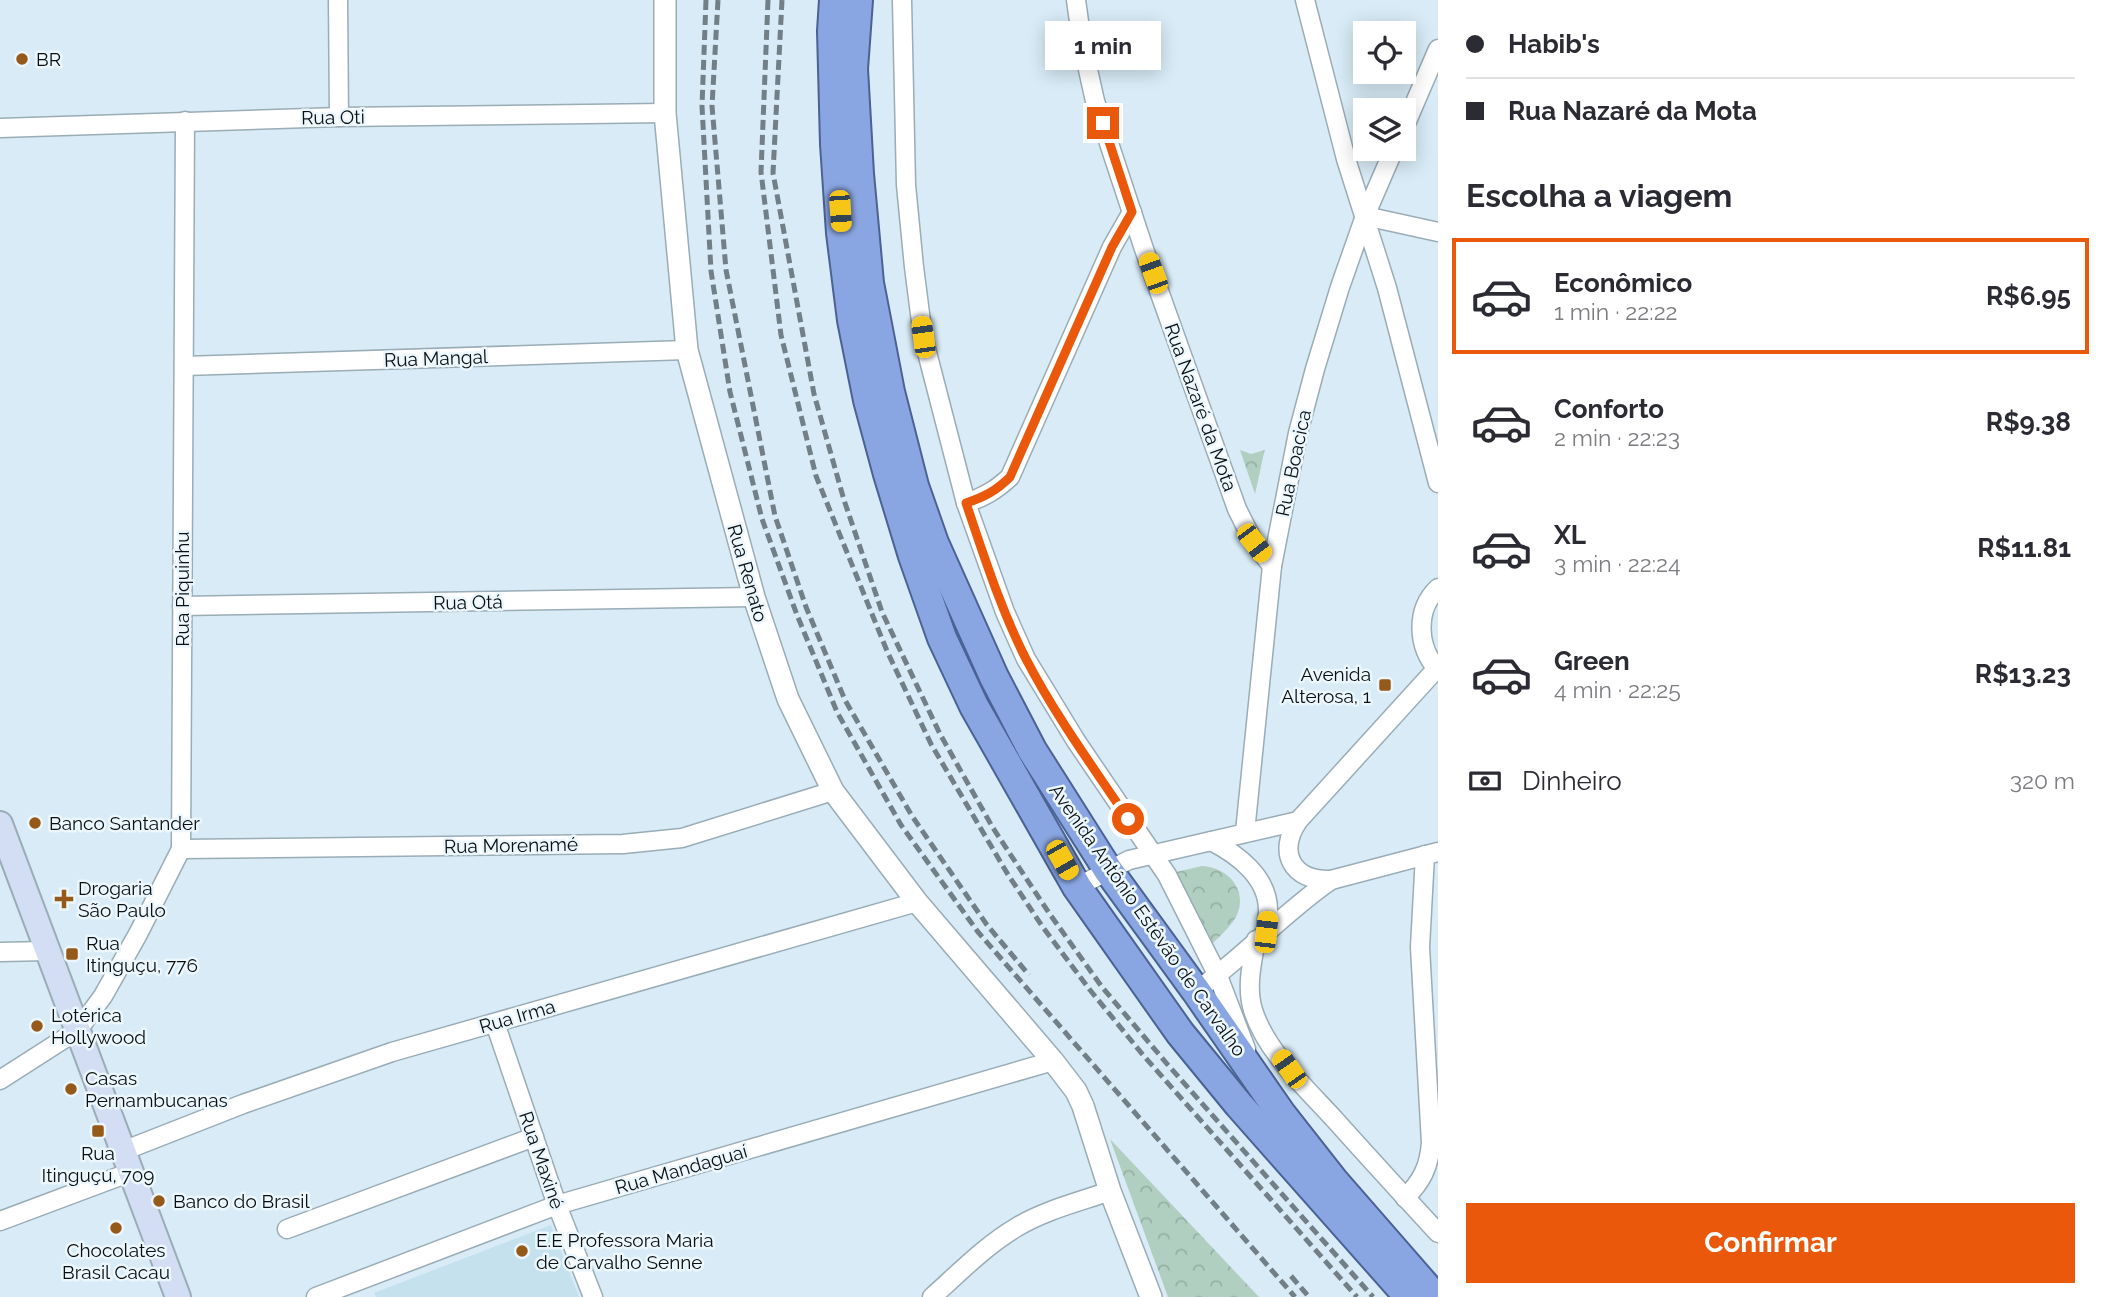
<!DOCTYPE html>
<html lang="pt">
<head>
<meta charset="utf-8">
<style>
  body { margin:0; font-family:Raleway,sans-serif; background:#f7f7f7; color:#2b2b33; height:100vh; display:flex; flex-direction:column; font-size:26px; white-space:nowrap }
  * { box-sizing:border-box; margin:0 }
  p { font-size:23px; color:#7c7c81 }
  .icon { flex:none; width:38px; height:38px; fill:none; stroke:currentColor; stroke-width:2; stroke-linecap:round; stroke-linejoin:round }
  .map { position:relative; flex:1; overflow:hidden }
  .panel { display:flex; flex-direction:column; background:#fff; width:665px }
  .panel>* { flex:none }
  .guide { display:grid; align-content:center; height:154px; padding:0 28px; background:#fff }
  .fabs { position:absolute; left:1353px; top:21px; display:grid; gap:14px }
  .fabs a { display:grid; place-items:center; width:63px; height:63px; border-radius:0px; background:#fff; box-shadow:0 4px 18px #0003; font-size:35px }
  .end { position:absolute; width:32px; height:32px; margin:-16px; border:9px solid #ea580c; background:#fff; box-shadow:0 0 0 4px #fff }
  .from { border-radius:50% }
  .bubble { position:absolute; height:49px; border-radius:0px; background:#fff; box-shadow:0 4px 18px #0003; font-size:23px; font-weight:700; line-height:49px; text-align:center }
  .car { position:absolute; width:21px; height:42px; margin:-21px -10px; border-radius:9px; box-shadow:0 0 5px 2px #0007; background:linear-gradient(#f5c518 24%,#345 0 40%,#f5c518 0 76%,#345 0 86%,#f5c518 0) }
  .guide b { display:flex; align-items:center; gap:24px; height:66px; font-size:26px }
  .guide b+b { border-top:2px solid #e1e1e2 }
  .guide i { width:18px; height:18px; background:#2b2b33 }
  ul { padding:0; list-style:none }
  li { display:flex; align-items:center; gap:21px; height:116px; margin:0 14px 10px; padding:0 14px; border:4px solid transparent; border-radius:0px }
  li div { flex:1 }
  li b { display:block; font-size:26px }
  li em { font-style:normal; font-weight:700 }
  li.current { border-color:#ea580c }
  li>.icon { width:63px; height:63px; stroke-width:1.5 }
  h2 { padding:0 28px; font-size:32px; line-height:84px }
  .pay { display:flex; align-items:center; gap:18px; height:77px; padding:0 28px; font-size:26px }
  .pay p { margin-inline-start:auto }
  .button { display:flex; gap:14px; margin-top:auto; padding:14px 28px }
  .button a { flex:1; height:80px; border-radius:0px; background:#ea580c; color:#fff; font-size:28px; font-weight:700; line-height:80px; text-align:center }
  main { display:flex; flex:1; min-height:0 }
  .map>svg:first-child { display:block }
</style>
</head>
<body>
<main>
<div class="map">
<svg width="1438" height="1297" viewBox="0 0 1438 1297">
  <defs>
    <pattern id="park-crowns" width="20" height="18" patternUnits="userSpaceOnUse" patternTransform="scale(1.75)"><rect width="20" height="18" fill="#b0cfc0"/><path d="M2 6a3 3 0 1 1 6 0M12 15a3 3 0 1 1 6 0" fill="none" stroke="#96b1a4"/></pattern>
  </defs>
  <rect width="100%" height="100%" fill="#d8ebf6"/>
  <path fill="#c5e1ee" d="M551,1225L579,1297H376L374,1293Z"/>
  <g fill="url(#park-crowns)">
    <path d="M1265,450L1264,453L1255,494L1240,450L1251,454Z"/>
    <path d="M1202,866C1229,867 1249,892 1236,917C1230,927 1221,935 1213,943L1176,872Z"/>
    <path d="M1110,1139L1259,1297H1168Z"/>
  </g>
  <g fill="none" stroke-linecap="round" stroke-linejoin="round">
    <defs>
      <g id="minor">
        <path d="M338,0L339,117"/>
        <path d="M902,0L906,185L914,267L923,337L966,503L1005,612L1026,659L1076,741L1167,875L1218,976L1246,1049"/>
        <path d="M1076,0L1082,43L1095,101L1144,249L1237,509L1254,543L1272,566"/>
        <path d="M1305,0L1346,159L1387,288L1438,483"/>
        <path d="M0,128L339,117L665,113"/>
        <path d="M1404,128L1438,49"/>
        <path d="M1365,216L1438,232"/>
        <path d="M184,366L687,350"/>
        <path d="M966,503C984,497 996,490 1010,477L1112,247L1132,212"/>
        <path d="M1438,588C1415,610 1417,647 1438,670"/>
        <path d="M182,606L754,597"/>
        <path d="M1438,667L1298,821C1277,853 1292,881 1331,880L1438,852"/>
        <path d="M1245,832L1272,566L1298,433L1315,369L1340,287L1365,216L1394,149"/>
        <path d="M1211,841C1237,854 1268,877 1268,910C1268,917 1266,925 1266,932"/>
        <path d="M181,849L623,844L682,838L833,791"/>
        <path d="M1077,887L1129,860L1298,821"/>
        <path d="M1256,940C1252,962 1246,988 1253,1010C1266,1052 1307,1089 1336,1121C1370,1159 1404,1196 1438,1233"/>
        <path d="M0,952L47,951"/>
        <path d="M1196,991C1244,957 1283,913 1331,880"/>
        <path d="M495,1023L557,1205L593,1297"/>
        <path d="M0,1080L78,1030L103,996L138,934L181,849L185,121"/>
        <path d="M123,1151L243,1104L392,1052L917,902"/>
        <path d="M1405,1198C1422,1181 1429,1167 1431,1143L1420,947L1425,855"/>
        <path d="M0,1221L131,1172"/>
        <path d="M287,1229L534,1137"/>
        <path d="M316,1297L557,1205L1053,1061"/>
        <path d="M932,1297C959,1273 986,1245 1017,1227C1045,1210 1079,1202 1110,1191"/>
      </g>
      <path id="tertiary" d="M665,0V113L687,350L754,597L788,699L833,791L917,902L1053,1061L1076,1091L1083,1106L1110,1191L1151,1297"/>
      <path id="secondary" d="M0,824L178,1297"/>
      <g id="trunk">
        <path d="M834,0L832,31L835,144L841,233L852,320L868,400L888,474L913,556L942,638L974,706L1077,887L1180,1033L1239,1105L1409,1297"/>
        <path d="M858,0L853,69L859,174L869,283L890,392L914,486L934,543L994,677L1032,750L1108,870L1196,991L1282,1115L1333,1180L1435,1297"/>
      </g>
    </defs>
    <use href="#minor" stroke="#9aacb6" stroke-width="21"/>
    <use href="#tertiary" stroke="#9aacb6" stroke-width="24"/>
    <use href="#secondary" stroke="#9aacb6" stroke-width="28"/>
    <use href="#trunk" stroke="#4a6294" stroke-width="32"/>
    <use href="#minor" stroke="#fff" stroke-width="18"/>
    <use href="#tertiary" stroke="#fff" stroke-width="21"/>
    <use href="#secondary" stroke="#d3ddf4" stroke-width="24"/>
    <use href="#trunk" stroke="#8aa6e2" stroke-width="28"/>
    <g stroke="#727f86" stroke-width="5" stroke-dasharray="10 5" stroke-linecap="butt">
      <path d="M706,0L702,106L711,271L730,392L762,519L797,615L837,712L901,825L978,932L1295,1297"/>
      <path d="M718,0L712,106L726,270L775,516L806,607L845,700L912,816L987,925L1029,975"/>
      <path d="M768,0L761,172L781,335L816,476L887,651L931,744L1007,873L1042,926L1090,990L1143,1055L1357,1297"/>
      <path d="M782,0L773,173L814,394L844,500L882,612L940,734L993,828L1049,913L1102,987L1168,1065L1373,1297"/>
      <path d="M1291,1276L1309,1297"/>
    </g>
  </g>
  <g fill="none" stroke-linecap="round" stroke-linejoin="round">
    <path stroke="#ea580c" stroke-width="9" d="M1103,123L1132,212L1112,247L1010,477C996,491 984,497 966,503C984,556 1001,610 1026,659C1055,715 1093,767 1128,819"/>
  </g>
  <g fill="#95591a" stroke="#ebf7fd" stroke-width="2.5">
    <circle cx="22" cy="59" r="7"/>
    <rect x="1378" y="678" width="14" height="14" rx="3.5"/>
    <circle cx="35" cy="823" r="7"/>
    <path d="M60.5 888.5h7v7h7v7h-7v7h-7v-7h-7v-7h7z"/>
    <rect x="65" y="947" width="14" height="14" rx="3.5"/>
    <circle cx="37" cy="1026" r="7"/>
    <circle cx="71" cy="1089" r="7"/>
    <rect x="91" y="1124" width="14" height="14" rx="3.5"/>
    <circle cx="159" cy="1201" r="7"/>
    <circle cx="116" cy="1228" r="7"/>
    <circle cx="522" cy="1251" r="7"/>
  </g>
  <g text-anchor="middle" stroke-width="5" stroke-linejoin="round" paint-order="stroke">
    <g font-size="19" fill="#090f12" stroke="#ebf7fd" text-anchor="start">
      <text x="36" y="66">BR</text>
      <text x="1371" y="681" text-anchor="end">Avenida<tspan x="1371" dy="22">Alterosa, 1</tspan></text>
      <text x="49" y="830">Banco Santander</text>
      <text x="78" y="895">Drogaria<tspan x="78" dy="22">São Paulo</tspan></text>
      <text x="86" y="950">Rua<tspan x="86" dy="22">Itinguçu, 776</tspan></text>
      <text x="51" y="1022">Lotérica<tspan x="51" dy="22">Hollywood</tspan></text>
      <text x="85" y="1085">Casas<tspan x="85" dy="22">Pernambucanas</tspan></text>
      <text x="98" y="1160" text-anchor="middle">Rua<tspan x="98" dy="22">Itinguçu, 709</tspan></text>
      <text x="173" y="1208">Banco do Brasil</text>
      <text x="536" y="1247">E.E Professora Maria<tspan x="536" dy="22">de Carvalho Senne</tspan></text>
      <text x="116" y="1257" text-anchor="middle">Chocolates<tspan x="116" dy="22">Brasil Cacau</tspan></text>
    </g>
    <g font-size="19" fill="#090f12" stroke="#ebf7fd">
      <text transform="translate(333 117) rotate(-1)" y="7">Rua Oti</text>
      <text transform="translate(436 358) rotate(-2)" y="7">Rua Mangal</text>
      <text transform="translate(1201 407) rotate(70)" y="7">Rua Nazaré da Mota</text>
      <text transform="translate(1293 463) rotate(-78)" y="7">Rua Boacica</text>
      <text transform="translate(748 573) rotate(74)" y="7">Rua Renato</text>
      <text transform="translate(182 589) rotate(-90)" y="7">Rua Piquinhu</text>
      <text transform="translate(468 602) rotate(-1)" y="7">Rua Otá</text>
      <text transform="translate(511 845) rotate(-1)" y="7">Rua Morenamé</text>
      <text transform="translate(1148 920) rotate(55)" y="7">Avenida Antônio Estêvão de Carvalho</text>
      <text transform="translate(517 1016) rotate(-16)" y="7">Rua Irma</text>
      <text transform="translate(542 1160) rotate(71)" y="7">Rua Maxiné</text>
      <text transform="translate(681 1169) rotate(-16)" y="7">Rua Mandaguaí</text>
    </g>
  </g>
</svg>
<div class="fabs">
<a><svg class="icon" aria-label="locate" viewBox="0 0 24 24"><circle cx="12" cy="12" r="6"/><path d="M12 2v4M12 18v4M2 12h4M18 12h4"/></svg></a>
<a><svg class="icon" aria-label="layers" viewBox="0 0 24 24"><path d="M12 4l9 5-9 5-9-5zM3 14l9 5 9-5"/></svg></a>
</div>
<i class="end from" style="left:1128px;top:819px"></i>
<i class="end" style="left:1103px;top:123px"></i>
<div class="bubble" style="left:1045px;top:21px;width:116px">1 min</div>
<i class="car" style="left:840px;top:211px;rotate:176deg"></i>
<i class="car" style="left:1153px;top:273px;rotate:340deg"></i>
<i class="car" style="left:923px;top:337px;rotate:352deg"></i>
<i class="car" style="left:1254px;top:543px;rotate:143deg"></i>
<i class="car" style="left:1062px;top:860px;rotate:150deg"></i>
<i class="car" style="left:1266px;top:932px;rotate:6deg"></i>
<i class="car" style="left:1289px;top:1069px;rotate:325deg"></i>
</div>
<section class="panel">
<div class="guide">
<b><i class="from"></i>Habib's</b>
<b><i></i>Rua Nazaré da Mota</b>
</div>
<h2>Escolha a viagem</h2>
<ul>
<li class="current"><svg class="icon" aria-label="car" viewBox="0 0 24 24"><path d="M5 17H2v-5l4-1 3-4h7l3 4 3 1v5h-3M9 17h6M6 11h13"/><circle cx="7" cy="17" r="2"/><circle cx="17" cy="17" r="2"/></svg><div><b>Econômico</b><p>1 min · 22:22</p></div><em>R$6.95</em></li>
<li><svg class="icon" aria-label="car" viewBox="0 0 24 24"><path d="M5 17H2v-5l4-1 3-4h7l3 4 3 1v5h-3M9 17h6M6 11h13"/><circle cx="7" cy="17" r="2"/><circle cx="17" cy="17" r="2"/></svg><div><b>Conforto</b><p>2 min · 22:23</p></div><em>R$9.38</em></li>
<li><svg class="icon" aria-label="car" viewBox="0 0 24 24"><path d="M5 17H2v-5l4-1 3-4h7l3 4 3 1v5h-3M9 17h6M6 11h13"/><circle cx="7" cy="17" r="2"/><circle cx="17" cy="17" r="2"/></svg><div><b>XL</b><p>3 min · 22:24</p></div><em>R$11.81</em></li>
<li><svg class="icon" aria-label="car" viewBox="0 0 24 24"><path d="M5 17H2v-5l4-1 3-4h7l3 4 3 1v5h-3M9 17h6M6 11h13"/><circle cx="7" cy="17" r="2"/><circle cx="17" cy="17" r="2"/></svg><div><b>Green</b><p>4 min · 22:25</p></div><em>R$13.23</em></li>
</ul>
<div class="pay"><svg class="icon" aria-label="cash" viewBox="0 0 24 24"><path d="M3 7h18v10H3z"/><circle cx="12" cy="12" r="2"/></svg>Dinheiro<p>320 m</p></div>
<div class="button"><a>Confirmar</a></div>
</section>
</main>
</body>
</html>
